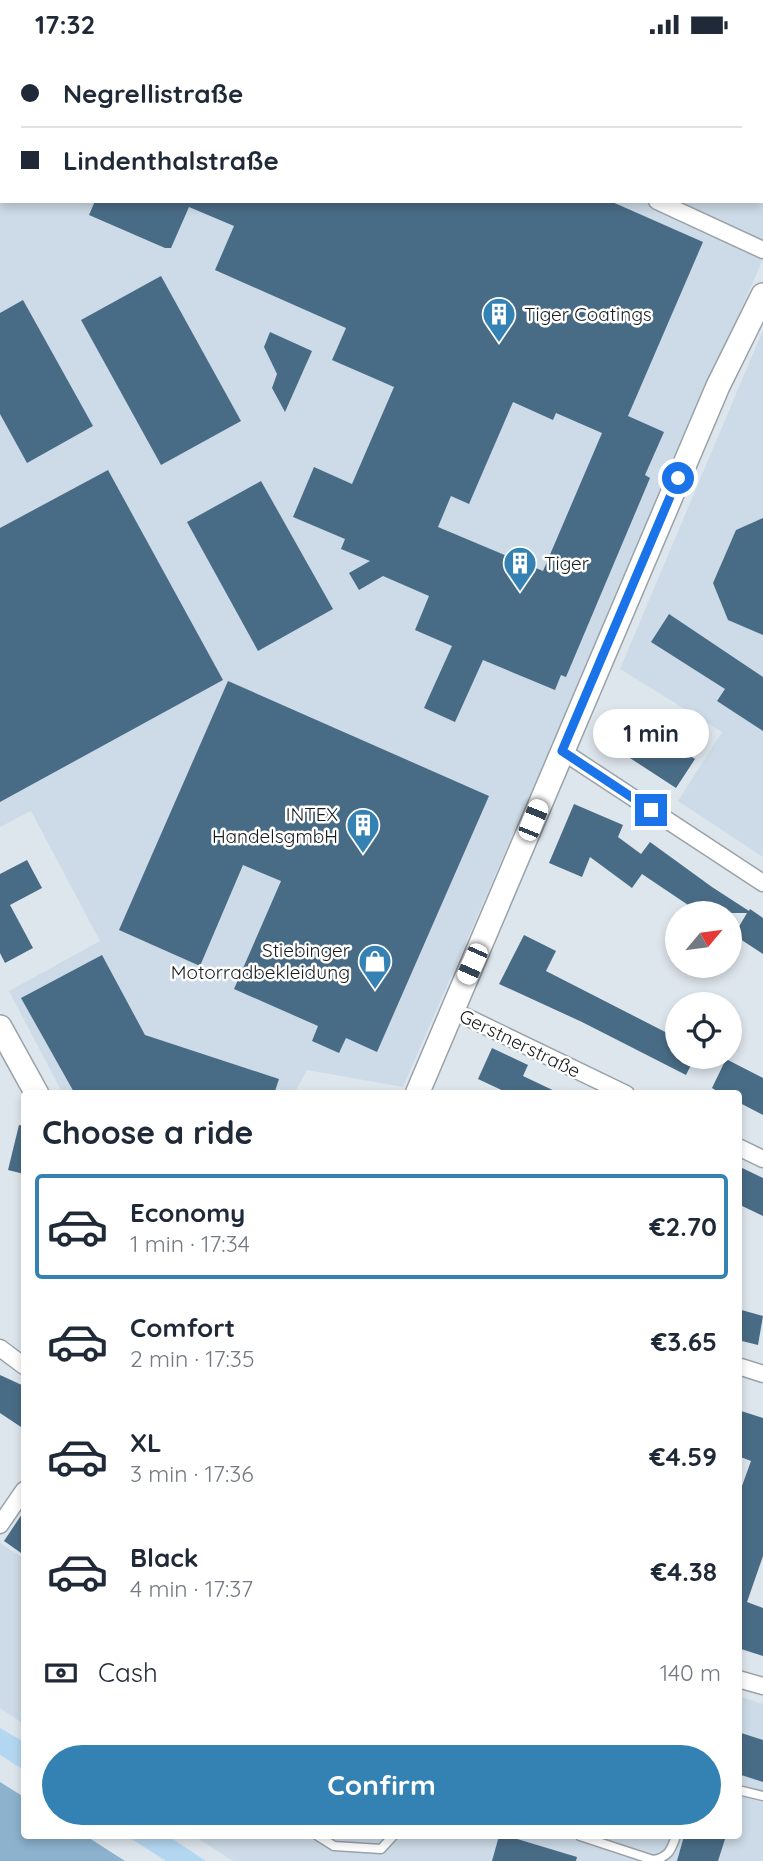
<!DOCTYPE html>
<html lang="en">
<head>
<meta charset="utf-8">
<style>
  body { margin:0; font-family:Quicksand,sans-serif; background:#f2f2f3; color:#1f2937; height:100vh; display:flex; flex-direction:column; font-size:26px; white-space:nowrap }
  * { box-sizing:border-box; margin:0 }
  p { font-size:23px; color:#747a83 }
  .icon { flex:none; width:38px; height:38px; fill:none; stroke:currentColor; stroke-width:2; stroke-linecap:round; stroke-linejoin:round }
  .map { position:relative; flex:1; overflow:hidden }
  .details { position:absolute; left:21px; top:1041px; width:721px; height:749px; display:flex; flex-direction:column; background:#fff; border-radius:7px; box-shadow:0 4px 10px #0003 }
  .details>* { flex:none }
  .guide { position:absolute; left:0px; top:0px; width:763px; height:154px; box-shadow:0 4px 10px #0003; display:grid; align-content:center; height:154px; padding:0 21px; background:#fff }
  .needle { width:46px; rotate:61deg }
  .buttons { position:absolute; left:665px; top:852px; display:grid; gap:14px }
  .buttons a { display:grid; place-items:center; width:77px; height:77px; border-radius:50%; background:#fff; box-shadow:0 4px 10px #0003; font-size:35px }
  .end { position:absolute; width:32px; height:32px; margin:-16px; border:9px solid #1a73e8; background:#fff; box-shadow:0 0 0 4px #fff }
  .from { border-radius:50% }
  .bubble { position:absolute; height:49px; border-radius:24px; background:#fff; box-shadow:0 4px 10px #0003; font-size:23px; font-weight:700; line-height:49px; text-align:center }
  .car { position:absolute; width:21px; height:42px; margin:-21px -10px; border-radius:9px; box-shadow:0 0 5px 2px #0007; background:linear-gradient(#fff 24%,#345 0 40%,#fff 0 76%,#345 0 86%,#fff 0) }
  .guide b { display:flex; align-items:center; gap:24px; height:66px; font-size:26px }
  .guide b+b { border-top:2px solid #e0e1e3 }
  .guide i { width:18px; height:18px; background:#1f2937 }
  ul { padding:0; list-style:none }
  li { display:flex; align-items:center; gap:21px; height:105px; margin:0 14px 10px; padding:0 7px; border:4px solid transparent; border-radius:7px }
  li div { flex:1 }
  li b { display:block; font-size:26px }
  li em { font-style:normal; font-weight:700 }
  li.current { border-color:#3482b4 }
  li>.icon { width:63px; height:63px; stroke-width:1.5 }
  h2 { padding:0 21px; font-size:32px; line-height:84px }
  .pay { display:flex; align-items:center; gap:18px; height:77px; padding:0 21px; font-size:26px }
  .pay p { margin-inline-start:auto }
  .action { display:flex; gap:14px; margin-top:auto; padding:14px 21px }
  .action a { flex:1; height:80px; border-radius:42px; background:#3482b4; color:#fff; font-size:28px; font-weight:700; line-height:80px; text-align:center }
  .status { display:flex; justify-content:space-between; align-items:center; height:49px; padding:0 35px; background:#fff; direction:ltr }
  .status svg { height:19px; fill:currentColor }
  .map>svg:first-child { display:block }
</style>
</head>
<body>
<div class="status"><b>17:32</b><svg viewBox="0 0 49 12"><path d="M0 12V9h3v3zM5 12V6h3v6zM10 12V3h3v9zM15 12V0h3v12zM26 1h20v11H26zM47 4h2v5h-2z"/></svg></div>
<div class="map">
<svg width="763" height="1812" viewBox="0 0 763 1812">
  <rect width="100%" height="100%" fill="#dee6ed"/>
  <g fill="#ccdbe7" fill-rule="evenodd">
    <path d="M0,0H763V210L403,1038L307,1021L294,1045H63L9,942L100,892L31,762L0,778ZM2,2H761V152H2Z"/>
    <path d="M763,281V808L678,752L722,683L620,620Z"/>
    <path d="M0,1494L24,1510V1675L0,1659Z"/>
    <path d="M739,1647L763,1655V1812H233L194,1787H738Z"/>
  </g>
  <g fill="#b4d7f1">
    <path d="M0,1679L24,1693V1721L0,1706Z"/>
    <path d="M127,1787H168L206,1812H166Z"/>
  </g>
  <path fill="#8cb2ce" d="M0,1733L24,1748V1787H86L125,1812H0Z"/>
  <g fill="#496c86" fill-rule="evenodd">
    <path d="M95,152H610L703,193L628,367L664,383L645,426L650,429L566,628L561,626L555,641L483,611L455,673L424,659L452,597L415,581L429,547L383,527L359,541L349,524L370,512L341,500L345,490L293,468L314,418L352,435L394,338L332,311L346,279L215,221L234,177L189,158L171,199H165L89,166ZM513,353L553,371L556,364L602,384L543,522L438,478L451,447L469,455Z"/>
    <path d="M161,227L241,372L161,416L81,271Z"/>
    <path d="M23,251L93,377L27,414L0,365V264Z"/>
    <path d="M270,283L312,302L285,363L272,339L277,325L264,298Z"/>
    <path d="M108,421L223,631L0,753V479Z"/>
    <path d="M261,432L333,560L258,602L187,473Z"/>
    <path d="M763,469V586L728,571L713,534L736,481Z"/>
    <path d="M669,565L763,628V682L717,652L725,640L651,593Z"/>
    <path d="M228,632L489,747L377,1003L346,989L339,1004L312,992L318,977L234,940L281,832L243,816L200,917L119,881Z"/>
    <path d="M629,667L695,710L676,739L610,696Z"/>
    <path d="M574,755L623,776L618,788L641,805L650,793L712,838L749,862L750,860L763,869V905L734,886L747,864H700L642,825L632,839L590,808L582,828L549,814Z"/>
    <path d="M27,811L42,839L10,856L33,899L5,914L0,904V825Z"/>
    <path d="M524,886L556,902L546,922L677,989V1008H695L686,1026L582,973L499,935Z"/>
    <path d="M102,906L145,986L279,1030L274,1045H75L21,949Z"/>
    <path d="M492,999L528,1016L523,1027L561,1045H510L478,1030Z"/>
    <path d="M726,1010L763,1029V1066L738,1053V1045H722L712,1039Z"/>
    <path d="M19,1076L24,1077V1125L8,1121Z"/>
    <path d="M738,1117L763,1129V1167L738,1155Z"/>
    <path d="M738,1260L763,1267L758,1296L738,1291Z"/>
    <path d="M0,1326L24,1337V1380L0,1364Z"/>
    <path d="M738,1361L763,1369V1507L747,1553L763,1559V1607L738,1599V1448L751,1412L738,1407Z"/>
    <path d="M24,1462V1506L4,1492Z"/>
    <path d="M738,1683L763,1691V1733L738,1725Z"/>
    <path d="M499,1787H507L577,1808L576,1812H492Z"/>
    <path d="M684,1787H726L718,1812H677Z"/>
  </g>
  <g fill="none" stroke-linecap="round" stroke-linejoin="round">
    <defs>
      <g id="lane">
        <path d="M738,1741L763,1747"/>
        <path d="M318,1787L334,1797L381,1800L393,1787"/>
        <path d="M580,1787L653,1811C669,1808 671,1801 676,1787"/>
      </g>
      <g id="street">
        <path d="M320,0L324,2"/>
        <path d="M135,2L136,0"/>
        <path d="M0,140L2,139"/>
        <path d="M657,152L763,201"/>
        <path d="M562,702L763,834"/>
        <path d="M452,961L626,1045"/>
        <path d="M738,1098L763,1110"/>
        <path d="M0,1299L24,1317"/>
        <path d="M738,1317L763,1325"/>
        <path d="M0,1476L24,1441"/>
        <path d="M738,1630L763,1637"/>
      </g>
      <g id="secondary">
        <path d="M0,978L37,1045"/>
        <path d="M417,1045L718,337L763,246"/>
      </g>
    </defs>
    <use href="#lane" stroke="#99a2a8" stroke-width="11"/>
    <use href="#street" stroke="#99a2a8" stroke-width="19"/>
    <use href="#secondary" stroke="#99a2a8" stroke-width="26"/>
    <use href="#lane" stroke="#fff" stroke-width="8"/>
    <use href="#street" stroke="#fff" stroke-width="16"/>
    <use href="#secondary" stroke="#fff" stroke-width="23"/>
  </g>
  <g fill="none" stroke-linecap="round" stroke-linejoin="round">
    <path stroke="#1a73e8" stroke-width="9" d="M651,761L562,702L678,429"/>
  </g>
  <defs>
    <symbol id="building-pin" viewBox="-11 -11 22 30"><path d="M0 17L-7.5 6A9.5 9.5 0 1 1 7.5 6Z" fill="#3482b4" stroke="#fff"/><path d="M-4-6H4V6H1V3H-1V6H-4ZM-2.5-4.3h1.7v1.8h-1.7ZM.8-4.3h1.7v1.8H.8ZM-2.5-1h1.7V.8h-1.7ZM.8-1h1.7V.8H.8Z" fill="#fff"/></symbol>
    <symbol id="shop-pin" viewBox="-11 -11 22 30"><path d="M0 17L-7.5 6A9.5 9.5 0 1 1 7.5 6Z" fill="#3482b4" stroke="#fff"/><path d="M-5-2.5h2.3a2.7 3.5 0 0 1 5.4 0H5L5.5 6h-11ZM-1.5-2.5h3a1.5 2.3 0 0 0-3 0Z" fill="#fff"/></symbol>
  </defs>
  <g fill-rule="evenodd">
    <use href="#building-pin" x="480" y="246" width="38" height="52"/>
    <use href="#building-pin" x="501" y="495" width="38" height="52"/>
    <use href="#building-pin" x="344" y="757" width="38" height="52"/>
    <use href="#shop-pin" x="356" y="893" width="38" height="52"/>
  </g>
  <g text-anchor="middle" stroke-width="5" stroke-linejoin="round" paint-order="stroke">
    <g font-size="19" fill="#191c1e" stroke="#fff" text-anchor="start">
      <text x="524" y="272">Tiger Coatings</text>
      <text x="544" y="521">Tiger</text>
      <text x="338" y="772" text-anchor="end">INTEX<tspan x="338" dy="22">HandelsgmbH</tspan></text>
      <text x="350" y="908" text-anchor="end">Stiebinger<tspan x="350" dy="22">Motorradbekleidung</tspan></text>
    </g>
    <g font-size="19" fill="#191c1e" stroke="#fff">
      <text transform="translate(520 994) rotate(26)" y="7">Gerstnerstraße</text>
    </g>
  </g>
</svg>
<div class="buttons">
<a><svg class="needle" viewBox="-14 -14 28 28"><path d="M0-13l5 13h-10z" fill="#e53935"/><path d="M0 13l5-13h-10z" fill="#747a83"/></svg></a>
<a><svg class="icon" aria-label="locate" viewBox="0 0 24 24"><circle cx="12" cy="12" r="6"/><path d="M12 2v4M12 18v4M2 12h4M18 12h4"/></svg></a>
</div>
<i class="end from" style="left:678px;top:429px"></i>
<i class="end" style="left:651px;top:761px"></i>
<div class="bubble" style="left:593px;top:660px;width:116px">1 min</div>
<i class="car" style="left:533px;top:771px;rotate:22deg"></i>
<i class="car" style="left:472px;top:915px;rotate:204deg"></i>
<div class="guide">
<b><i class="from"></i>Negrellistraße</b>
<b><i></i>Lindenthalstraße</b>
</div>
<section class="details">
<h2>Choose a ride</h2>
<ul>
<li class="current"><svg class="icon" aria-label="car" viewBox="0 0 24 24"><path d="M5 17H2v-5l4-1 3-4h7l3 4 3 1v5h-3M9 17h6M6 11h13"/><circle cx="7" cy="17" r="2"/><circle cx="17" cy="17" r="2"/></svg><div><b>Economy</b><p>1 min · 17:34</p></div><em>€2.70</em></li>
<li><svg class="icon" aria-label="car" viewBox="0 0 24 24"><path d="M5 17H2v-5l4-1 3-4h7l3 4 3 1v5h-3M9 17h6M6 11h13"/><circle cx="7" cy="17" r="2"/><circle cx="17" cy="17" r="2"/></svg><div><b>Comfort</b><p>2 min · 17:35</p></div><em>€3.65</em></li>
<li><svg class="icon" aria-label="car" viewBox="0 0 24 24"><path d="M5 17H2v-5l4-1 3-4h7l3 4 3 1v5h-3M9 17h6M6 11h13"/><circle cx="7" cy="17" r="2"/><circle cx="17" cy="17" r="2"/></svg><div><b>XL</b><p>3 min · 17:36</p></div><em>€4.59</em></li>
<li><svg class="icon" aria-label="car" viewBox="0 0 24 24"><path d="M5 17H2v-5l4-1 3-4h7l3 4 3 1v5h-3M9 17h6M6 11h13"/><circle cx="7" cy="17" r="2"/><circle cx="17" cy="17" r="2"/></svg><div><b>Black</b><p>4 min · 17:37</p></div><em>€4.38</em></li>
</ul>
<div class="pay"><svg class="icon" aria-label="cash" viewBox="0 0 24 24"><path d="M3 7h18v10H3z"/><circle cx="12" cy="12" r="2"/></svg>Cash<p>140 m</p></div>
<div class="action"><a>Confirm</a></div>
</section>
</div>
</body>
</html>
